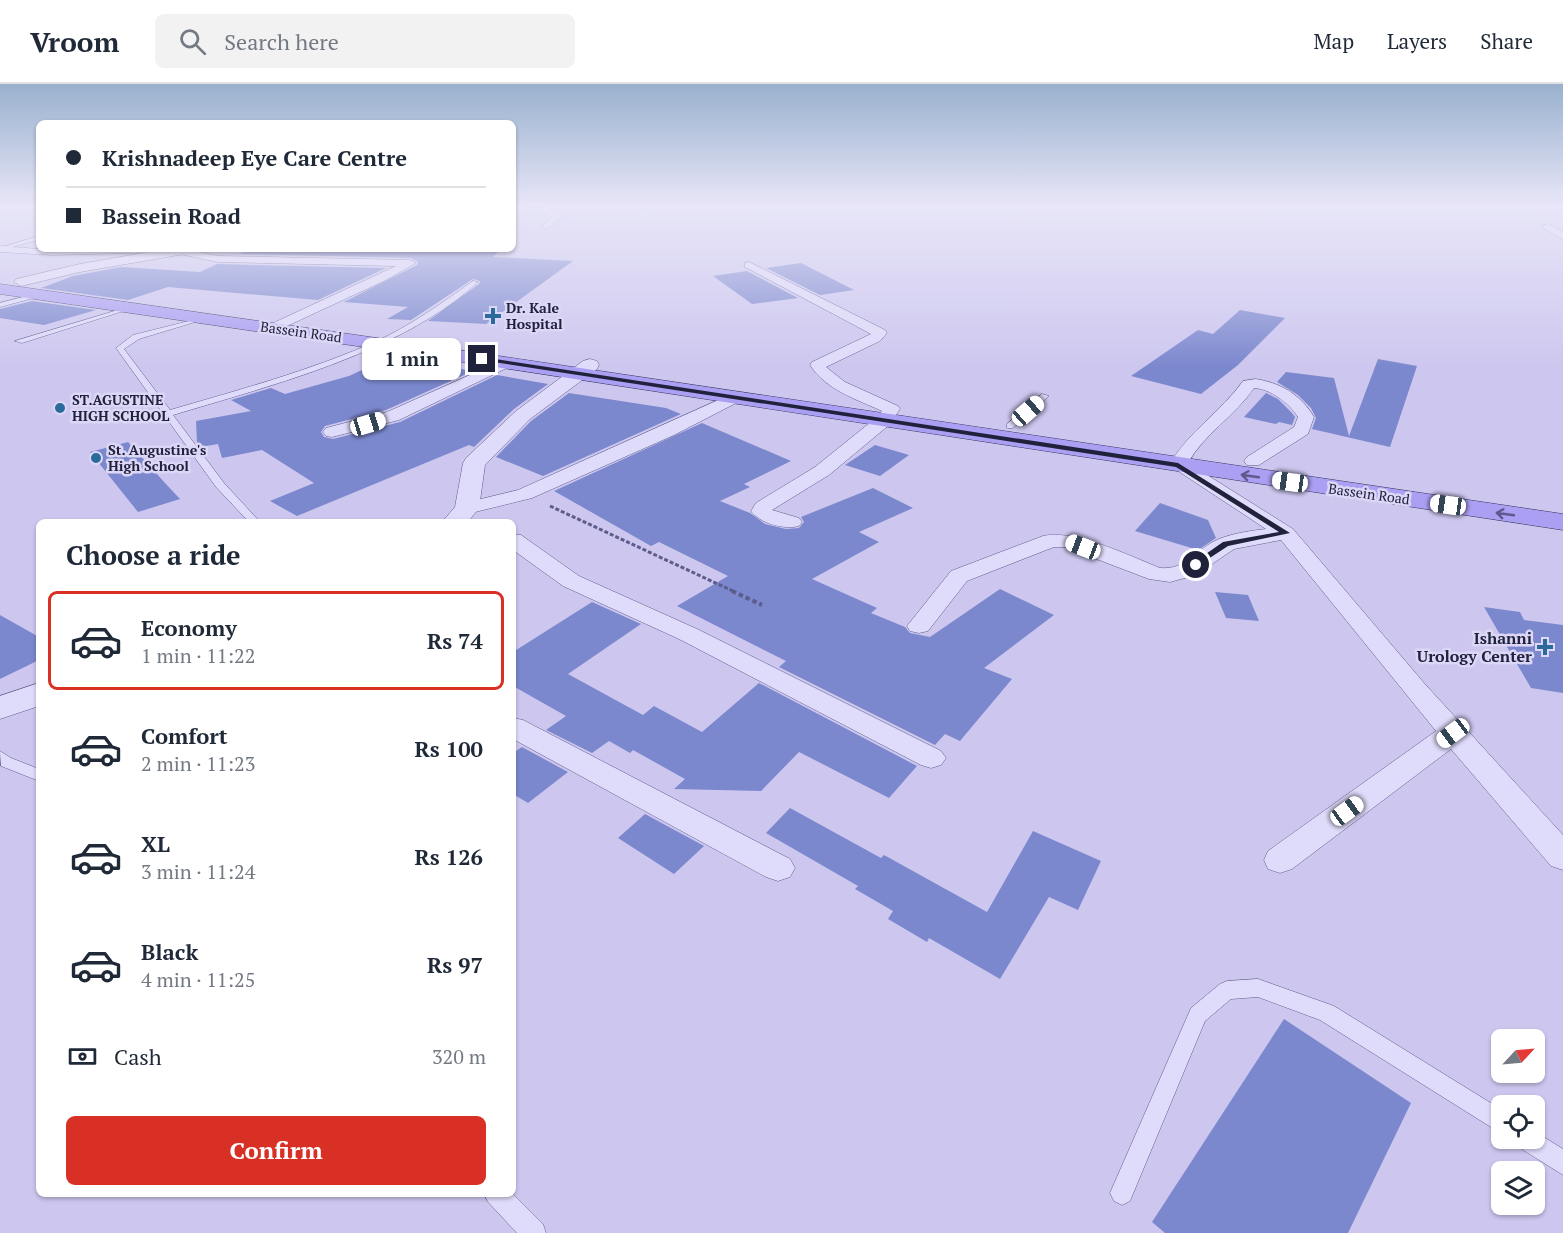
<!DOCTYPE html>
<html lang="en">
<head>
<meta charset="utf-8">
<style>
  body { margin:0; font-family:"PT Serif",serif; background:#f2f2f3; color:#1f2937; height:100vh; display:flex; flex-direction:column; font-size:22px; white-space:nowrap }
  * { box-sizing:border-box; margin:0 }
  p { font-size:20px; color:#747a83 }
  .icon { flex:none; width:33px; height:33px; fill:none; stroke:currentColor; stroke-width:2; stroke-linecap:round; stroke-linejoin:round }
  .map { position:relative; flex:1; overflow:hidden }
  .details { position:absolute; left:36px; top:435px; width:480px; height:678px; display:flex; flex-direction:column; background:#fff; border-radius:9px; box-shadow:0 2px 4px #0004 }
  .details>* { flex:none }
  .banner { position:absolute; left:36px; top:36px; width:480px; height:132px; border-radius:9px; box-shadow:0 2px 4px #0004; display:grid; align-content:center; height:132px; padding:0 30px; background:#fff }
  .needle { width:39px; rotate:64deg }
  .controls { position:absolute; left:1491px; top:945px; display:grid; gap:12px }
  .controls a { display:grid; place-items:center; width:54px; height:54px; border-radius:9px; background:#fff; box-shadow:0 2px 4px #0004; font-size:30px }
  .end { position:absolute; width:27px; height:27px; margin:-14px; border:8px solid #20223c; background:#fff; box-shadow:0 0 0 3px #fff }
  .from { border-radius:50% }
  .bubble { position:absolute; height:42px; border-radius:9px; background:#fff; box-shadow:0 2px 4px #0004; font-size:20px; font-weight:600; line-height:42px; text-align:center }
  .car { position:absolute; width:18px; height:36px; margin:-18px -9px; border-radius:8px; box-shadow:0 0 4px 2px #0007; background:linear-gradient(#fff 24%,#345 0 40%,#fff 0 76%,#345 0 86%,#fff 0) }
  .banner b { display:flex; align-items:center; gap:21px; height:57px; font-size:22px }
  .banner b+b { border-top:2px solid #e0e1e3 }
  .banner i { width:15px; height:15px; background:#1f2937 }
  ul { padding:0; list-style:none }
  li { display:flex; align-items:center; gap:18px; height:99px; margin:0 12px 9px; padding:0 18px; border:3px solid transparent; border-radius:9px }
  li div { flex:1 }
  li b { display:block; font-size:22px }
  li em { font-style:normal; font-weight:600 }
  li.current { border-color:#d93025 }
  li>.icon { width:54px; height:54px; stroke-width:1.5 }
  h2 { padding:0 30px; font-size:27px; line-height:72px }
  .pay { display:flex; align-items:center; gap:15px; height:66px; padding:0 30px; font-size:22px }
  .pay p { margin-inline-start:auto }
  .button { display:flex; gap:12px; margin-top:auto; padding:12px 30px }
  .button a { flex:1; height:69px; border-radius:9px; background:#d93025; color:#fff; font-size:24px; font-weight:600; line-height:69px; text-align:center }
  header { display:flex; align-items:center; gap:36px; box-sizing:border-box; height:84px; padding:0 30px; background:#fff; border-bottom:2px solid #e0e1e3 }
  header strong { font-size:28px }
  nav { display:flex; gap:33px; margin-inline-start:auto; font-size:21px }
  .search { width:420px; height:54px; background:#f2f2f3; display:flex; align-items:center; gap:15px; box-sizing:border-box; padding:0 21px; border-radius:9px; color:#747a83; font-size:22px }
  .map>svg:first-child { display:block }
</style>
</head>
<body>
<header>
<strong>Vroom</strong>
<div class="search"><svg class="icon" aria-label="search" viewBox="0 0 24 24"><circle cx="10" cy="10" r="6"/><path d="M15 15l6 6"/></svg>Search here</div>
<nav><a>Map</a><a>Layers</a><a>Share</a></nav>
</header>
<div class="map">
<svg width="1563" height="1149" viewBox="0 0 1563 1149">
  <rect width="100%" height="100%" fill="#cdc7ef"/>
  <g fill="#7c88ce">
    <path d="M425,165H498L496,167H499L493,173L573,177L486,240L428,237L479,200L480,197L473,195L411,236L387,235L408,223L344,218L417,181L418,178L411,174L239,170L249,166L366,168L423,167Z"/>
    <path d="M801,179L854,206L820,211L766,184Z"/>
    <path d="M217,180L386,184L318,216L168,203L128,216L41,204L73,192L121,183L200,188Z"/>
    <path d="M747,187L798,214L752,220L713,192Z"/>
    <path d="M32,217L96,226L44,241L0,234V225Z"/>
    <path d="M1240,226L1285,234L1238,281L1201,310L1131,292L1198,246L1213,250Z"/>
    <path d="M390,273L473,287L386,326L325,342L321,348L324,353L333,355L400,338L497,291L548,300L514,325L474,363L469,361L297,432L270,417L314,399L262,366L222,374L218,360L200,363L197,359L196,337L251,327L231,316L271,304L285,310L349,292Z"/>
    <path d="M1378,275L1417,282L1390,363L1312,345L1316,334L1311,324L1298,311L1277,298L1286,288L1334,294L1349,352Z"/>
    <path d="M569,309L666,324L681,330L543,392L496,373L531,337Z"/>
    <path d="M1266,309L1278,315L1292,329L1295,333L1292,341L1279,338L1276,340L1244,333Z"/>
    <path d="M702,339L791,377L744,400L750,403L720,417L750,429L765,440L786,445L799,444L804,438L801,433L873,404L913,424L859,448L879,458L812,495L877,524L871,529L905,543L910,549L930,553L1000,505L1054,531L984,584L1012,595L960,657L945,650L935,661L779,583L786,577L677,522L728,492L659,458L651,462L554,407Z"/>
    <path d="M128,358L165,399L180,415L138,428L90,368Z"/>
    <path d="M875,361L909,371L880,392L845,381Z"/>
    <path d="M1160,419L1208,436L1216,454L1198,466L1135,447Z"/>
    <path d="M1215,508L1248,511L1259,537L1226,534Z"/>
    <path d="M592,518L641,540L568,590L643,631L654,622L702,648L759,599L917,682L889,714L799,668L761,707L674,705L685,695L633,666L630,669L609,657L592,669L546,646L566,632L513,602V568Z"/>
    <path d="M1484,523L1520,528L1524,536L1563,541V609L1531,604Z"/>
    <path d="M0,531L39,553V576L0,595Z"/>
    <path d="M522,663L568,688L528,719L513,710V669Z"/>
    <path d="M790,724L881,774L884,771L987,828L1033,747L1101,777L1078,826L1049,813L1000,895L929,854L927,858L888,835L893,827L855,805L858,802L766,749Z"/>
    <path d="M645,730L704,762L674,790L618,754Z"/>
    <path d="M1284,935L1411,1019L1348,1149H1165L1152,1138Z"/>
  </g>
  <g fill="none" stroke-linecap="round" stroke-linejoin="round">
    <defs>
      <g id="service">
        <path d="M39,152V156L0,166V164Z"/>
        <path d="M473,197L478,198C401,269 272,301 173,331L224,399L260,438H249L216,403L116,264L133,251L205,233V235L139,255L124,265L170,326C239,306 309,287 375,258C410,242 442,219 473,197Z"/>
        <path d="M39,209L41,212L0,223V219Z"/>
        <path d="M128,223L133,224L22,259L15,257Z"/>
        <path d="M1042,310L1049,312L1013,344H1007V340Z"/>
        <path d="M0,667L11,674L39,685V697L1,682Z"/>
        <path d="M1258,895L1334,922L1502,1026V1050L1320,936L1258,913L1231,915L1205,937L1130,1117L1122,1121L1114,1117L1110,1109L1191,924L1220,900L1227,897Z"/>
        <path d="M1534,1047L1563,1065V1091L1517,1062L1514,1054H1534Z"/>
        <path d="M484,1110H513L543,1140L546,1149H517L488,1118Z"/>
      </g>
      <g id="minor">
        <path d="M643,122H653L657,125L652,128Z"/>
        <path d="M513,123L547,124L563,132L547,145L542,142L552,133L545,130L513,129Z"/>
        <path d="M1548,140L1563,148V155L1544,145V141Z"/>
        <path d="M0,162L39,165H182L218,172L410,176L416,179L384,197L274,248L267,244L269,241L396,182L218,178L170,168L53,171L0,168Z"/>
        <path d="M749,178L885,246L887,249L880,257L826,283L845,298L898,322L900,325L889,341L829,391L772,426L799,434L802,438L799,442C785,446 759,439 751,427L756,419L815,383L877,333L882,327C856,315 826,306 810,281L812,278L871,250L745,183V179Z"/>
        <path d="M506,275L513,279L511,282L399,336L332,353L326,352L323,348L326,344L387,328Z"/>
        <path d="M1256,295C1281,299 1301,311 1314,333L1308,350L1259,381H1247L1244,377L1247,373L1294,343L1298,333C1289,319 1271,305 1254,304C1235,332 1204,350 1188,379L1293,445L1424,599L1563,751V786L1551,782L1451,665L1292,785L1280,789L1268,785L1264,776L1268,767L1436,647L1281,456L1234,465L1196,491L1170,498L1149,495L1065,463H1054L967,497L928,547L919,549L910,547L907,542L951,487L1043,452C1074,445 1130,472 1160,484C1188,486 1195,465 1219,455C1234,449 1250,447 1266,445L1169,381C1188,348 1221,328 1243,297Z"/>
        <path d="M734,309L742,314L740,317L674,351L532,414L467,430L460,428L457,424L460,420L518,406Z"/>
        <path d="M513,450L521,451L579,492L697,545L941,667L946,674L941,681L931,684L921,681L679,555L563,502L513,466Z"/>
        <path d="M513,634L523,636L790,775L795,784L790,793L778,797L766,793L513,655Z"/>
      </g>
      <g id="tertiary">
        <path d="M167,165H197L190,169L80,188L21,202L14,198L16,195L80,180Z"/>
        <path d="M590,275L597,277L599,281L597,285L530,335L485,381L479,424L468,438H442L455,423L463,379L466,374L516,327L583,277Z"/>
        <path d="M39,599V622L0,635V612Z"/>
      </g>
      <path id="primary" d="M0,200L391,256L1563,430V446L391,267L0,210Z"/>
    </defs>
    <use href="#service" stroke="#5c5d8c" stroke-width="1"/>
    <use href="#minor" stroke="#5c5d8c" stroke-width="1"/>
    <use href="#tertiary" stroke="#5c5d8c" stroke-width="1"/>
    <use href="#primary" stroke="#303459" stroke-width="1"/>
    <path stroke="#5c5d8c" stroke-width="3" stroke-dasharray="4 2" stroke-linecap="butt" d="M550,422L735,508"/>
    <path stroke="#5c5d8c" stroke-width="4" stroke-dasharray="4.5 3" stroke-linecap="butt" d="M732,507L762,521"/>
    <use href="#service" fill="#dfdbfa" fill-rule="evenodd"/>
    <use href="#minor" fill="#dfdbfa" fill-rule="evenodd"/>
    <use href="#tertiary" fill="#dfdbfa" fill-rule="evenodd"/>
    <use href="#primary" fill="#aa9ff2" fill-rule="evenodd"/>
  </g>
  <defs><path id="oneway-shaft" d="M-6 0H5M1.5-3L5.5 0L1.5 3" fill="none" stroke-width="1.6" stroke-linecap="round" stroke-linejoin="round" transform="scale(1.5)"/></defs>
  <g stroke="#5e5a8e">
    <use href="#oneway-shaft" transform="translate(1250 392) rotate(-172)"/>
    <use href="#oneway-shaft" transform="translate(1505 430) rotate(-172)"/>
  </g>
  <linearGradient id="sky" x2="0" y2="1"><stop stop-color="#99b1ce"/><stop offset="0.43" stop-color="#e8e6f8"/><stop offset="1" stop-color="#e8e6f8" stop-opacity="0"/></linearGradient>
  <rect width="1563" height="283" fill="url(#sky)"/>
  <path fill="#20223c" d="M482,273L1178,379L1290,449L1228,462L1196,483H1193V479L1223,458L1279,448L1176,383L480,276Z"/>
  <g fill="#2b6b9c" stroke="#dcd7f6" stroke-width="2">
    <path d="M490 223h6v6h6v6h-6v6h-6v-6h-6v-6h6z"/>
    <circle cx="60" cy="324" r="6"/>
    <circle cx="96" cy="374" r="6"/>
    <path d="M1542 554h6v6h6v6h-6v6h-6v-6h-6v-6h6z"/>
  </g>
  <g text-anchor="middle" stroke-width="5" stroke-linejoin="round" paint-order="stroke">
    <g font-size="14" font-weight="bold" fill="#20223c" stroke="#dcd7f6" text-anchor="start">
      <text x="506" y="229">Dr. Kale<tspan x="506" dy="16">Hospital</tspan></text>
      <text x="72" y="321">ST.AGUSTINE<tspan x="72" dy="16">HIGH SCHOOL</tspan></text>
      <text x="108" y="371">St. Augustine's<tspan x="108" dy="16">High School</tspan></text>
    </g>
    <g font-size="14" fill="#20223c" stroke="#dcd7f6">
      <text transform="translate(301 248) rotate(8)" y="5">Bassein Road</text>
      <text transform="translate(1369 410) rotate(8)" y="5">Bassein Road</text>
    </g>
    <g font-size="16" font-weight="bold" fill="#20223c" stroke="#dcd7f6" text-anchor="end">
      <text x="1532" y="560">Ishanni<tspan x="1532" dy="18">Urology Center</tspan></text>
    </g>
  </g>
</svg>
<div class="controls">
<a><svg class="needle" viewBox="-14 -14 28 28"><path d="M0-13l5 13h-10z" fill="#e53935"/><path d="M0 13l5-13h-10z" fill="#747a83"/></svg></a>
<a><svg class="icon" aria-label="locate" viewBox="0 0 24 24"><circle cx="12" cy="12" r="6"/><path d="M12 2v4M12 18v4M2 12h4M18 12h4"/></svg></a>
<a><svg class="icon" aria-label="layers" viewBox="0 0 24 24"><path d="M12 4l9 5-9 5-9-5zM3 14l9 5 9-5"/></svg></a>
</div>
<i class="end from" style="left:1196px;top:481px"></i>
<i class="end" style="left:482px;top:275px"></i>
<div class="bubble" style="left:362px;top:254px;width:99px">1 min</div>
<i class="car" style="left:1028px;top:327px;rotate:49deg"></i>
<i class="car" style="left:368px;top:340px;rotate:73deg"></i>
<i class="car" style="left:1290px;top:398px;rotate:278deg"></i>
<i class="car" style="left:1448px;top:421px;rotate:278deg"></i>
<i class="car" style="left:1083px;top:463px;rotate:291deg"></i>
<i class="car" style="left:1453px;top:649px;rotate:233deg"></i>
<i class="car" style="left:1347px;top:727px;rotate:54deg"></i>
<div class="banner">
<b><i class="from"></i>Krishnadeep Eye Care Centre</b>
<b><i></i>Bassein Road</b>
</div>
<section class="details">
<h2>Choose a ride</h2>
<ul>
<li class="current"><svg class="icon" aria-label="car" viewBox="0 0 24 24"><path d="M5 17H2v-5l4-1 3-4h7l3 4 3 1v5h-3M9 17h6M6 11h13"/><circle cx="7" cy="17" r="2"/><circle cx="17" cy="17" r="2"/></svg><div><b>Economy</b><p>1 min · 11:22</p></div><em>Rs 74</em></li>
<li><svg class="icon" aria-label="car" viewBox="0 0 24 24"><path d="M5 17H2v-5l4-1 3-4h7l3 4 3 1v5h-3M9 17h6M6 11h13"/><circle cx="7" cy="17" r="2"/><circle cx="17" cy="17" r="2"/></svg><div><b>Comfort</b><p>2 min · 11:23</p></div><em>Rs 100</em></li>
<li><svg class="icon" aria-label="car" viewBox="0 0 24 24"><path d="M5 17H2v-5l4-1 3-4h7l3 4 3 1v5h-3M9 17h6M6 11h13"/><circle cx="7" cy="17" r="2"/><circle cx="17" cy="17" r="2"/></svg><div><b>XL</b><p>3 min · 11:24</p></div><em>Rs 126</em></li>
<li><svg class="icon" aria-label="car" viewBox="0 0 24 24"><path d="M5 17H2v-5l4-1 3-4h7l3 4 3 1v5h-3M9 17h6M6 11h13"/><circle cx="7" cy="17" r="2"/><circle cx="17" cy="17" r="2"/></svg><div><b>Black</b><p>4 min · 11:25</p></div><em>Rs 97</em></li>
</ul>
<div class="pay"><svg class="icon" aria-label="cash" viewBox="0 0 24 24"><path d="M3 7h18v10H3z"/><circle cx="12" cy="12" r="2"/></svg>Cash<p>320 m</p></div>
<div class="button"><a>Confirm</a></div>
</section>
</div>
</body>
</html>
